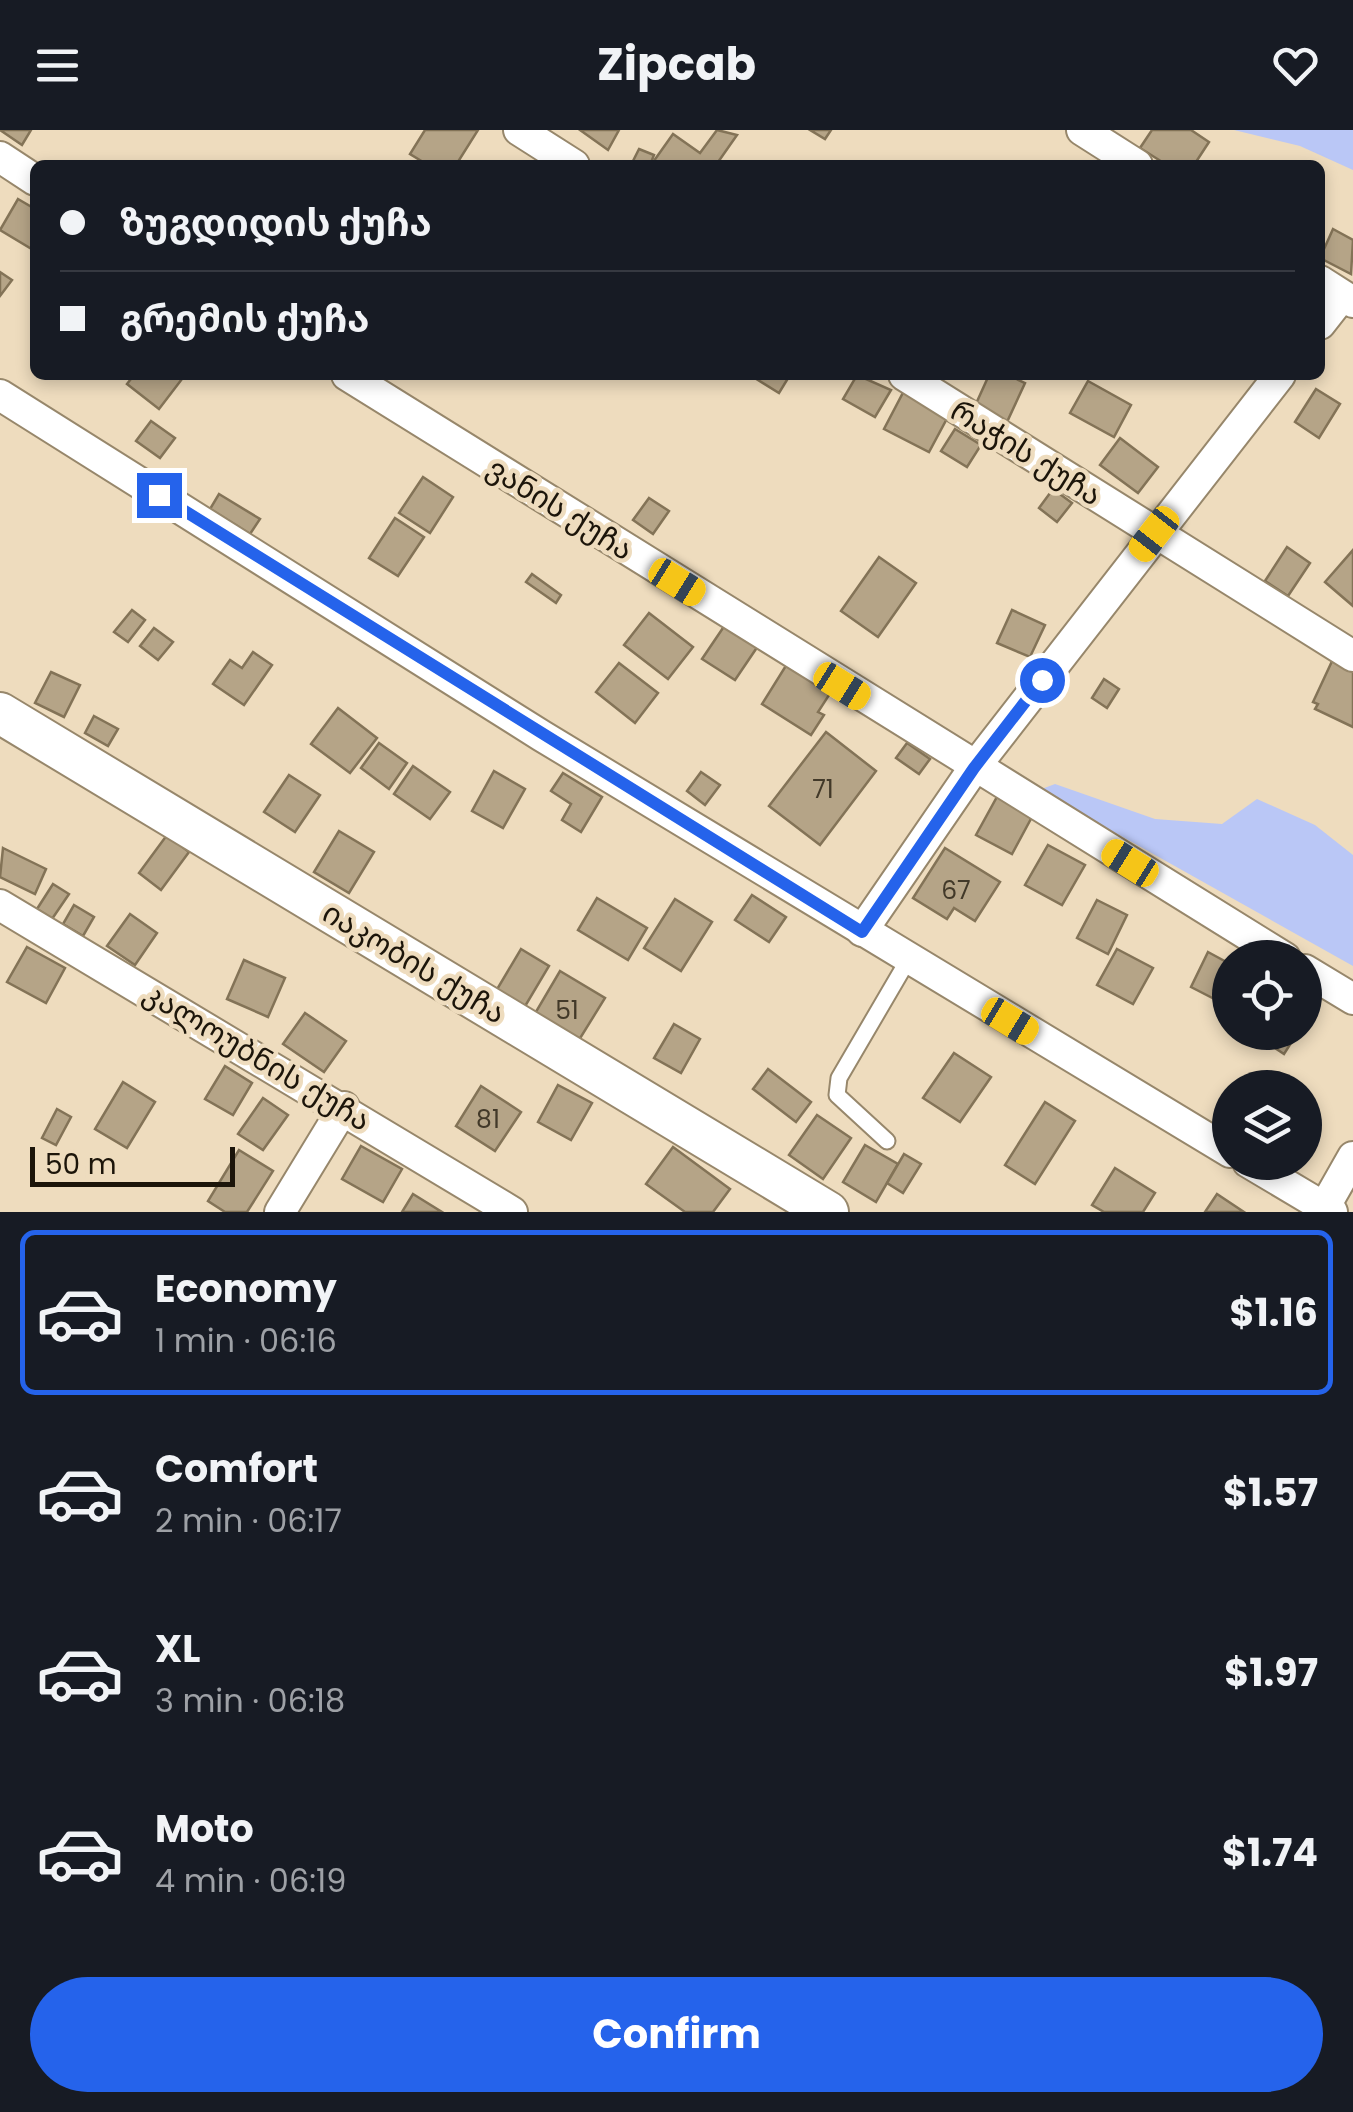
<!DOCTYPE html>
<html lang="en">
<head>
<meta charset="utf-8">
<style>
  body { margin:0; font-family:Poppins,"Noto Sans Georgian",sans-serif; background:#242831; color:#f1f3f6; height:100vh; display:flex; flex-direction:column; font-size:38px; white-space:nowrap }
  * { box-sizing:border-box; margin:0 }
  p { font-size:32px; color:#9ea1a6 }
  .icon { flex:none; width:55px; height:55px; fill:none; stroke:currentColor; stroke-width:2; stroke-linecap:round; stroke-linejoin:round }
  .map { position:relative; height:1082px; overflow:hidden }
  .drawer { display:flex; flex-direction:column; background:#171b24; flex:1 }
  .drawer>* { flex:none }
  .hud { position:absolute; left:30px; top:30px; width:1295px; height:220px; border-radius:15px; box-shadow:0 5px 15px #0003; display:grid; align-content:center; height:220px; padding:0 30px; background:#171b24 }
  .buttons { position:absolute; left:1212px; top:810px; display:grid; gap:20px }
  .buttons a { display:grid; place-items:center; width:110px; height:110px; border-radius:50%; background:#171b24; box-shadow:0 5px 15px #0003; font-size:50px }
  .scale { position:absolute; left:30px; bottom:25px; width:205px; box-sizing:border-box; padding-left:10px; border:5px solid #1c150a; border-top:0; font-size:28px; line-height:35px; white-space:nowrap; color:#1c150a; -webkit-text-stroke:8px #eedcbe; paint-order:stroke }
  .end { position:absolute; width:45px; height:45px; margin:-22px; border:12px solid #2563eb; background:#fff; box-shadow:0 0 0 5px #fff }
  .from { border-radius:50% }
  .car { position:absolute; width:30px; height:60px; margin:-30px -15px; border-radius:12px; box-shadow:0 0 8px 2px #0007; background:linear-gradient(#f5c518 24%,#345 0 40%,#f5c518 0 76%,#345 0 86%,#f5c518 0) }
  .hud b { display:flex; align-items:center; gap:35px; height:95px; font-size:38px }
  .hud b+b { border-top:2px solid #363941 }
  .hud i { width:25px; height:25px; background:#f1f3f6 }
  ul { padding:18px 0 0; list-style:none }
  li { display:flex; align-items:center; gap:30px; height:165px; margin:0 20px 15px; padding:0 10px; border:5px solid transparent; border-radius:15px }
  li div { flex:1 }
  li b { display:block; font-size:38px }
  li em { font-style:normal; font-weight:700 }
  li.selected { border-color:#2563eb }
  li>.icon { width:90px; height:90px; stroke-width:1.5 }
  .button { display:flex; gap:20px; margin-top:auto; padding:20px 30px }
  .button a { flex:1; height:115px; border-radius:60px; background:#2563eb; color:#fff; font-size:40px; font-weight:700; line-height:115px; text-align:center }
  header { display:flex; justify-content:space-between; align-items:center; height:130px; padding:0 30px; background:#171b24; font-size:45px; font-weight:700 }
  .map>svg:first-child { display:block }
</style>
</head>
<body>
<header><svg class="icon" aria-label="menu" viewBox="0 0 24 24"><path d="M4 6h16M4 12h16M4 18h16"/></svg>Zipcab<svg class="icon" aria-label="heart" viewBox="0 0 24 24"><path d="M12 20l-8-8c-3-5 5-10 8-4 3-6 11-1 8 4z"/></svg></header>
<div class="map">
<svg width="1353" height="1082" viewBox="0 0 1353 1082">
  <rect width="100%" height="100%" fill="#eedcbe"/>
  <g fill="#bac7f6">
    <path d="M1234,0H1353V40L1300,16Z"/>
    <path d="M1055,654L1155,689L1222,694L1257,669L1315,695L1353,725V836L1039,660Z"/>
  </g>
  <g fill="#b5a487" stroke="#837357" stroke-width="2.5">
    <path d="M0,0H31L22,15Z"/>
    <path d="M425,0H478L456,35H428L410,24Z"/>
    <path d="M580,0H619L608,20Z"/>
    <path d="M717,0L737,5L716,35H651L673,4L700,23Z"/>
    <path d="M810,0H831L825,9Z"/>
    <path d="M1152,0H1191L1209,12L1194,35H1167L1140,18Z"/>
    <path d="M639,19L654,25L650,35H631Z"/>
    <path d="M18,69L35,79V121L0,100Z"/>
    <path d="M1333,99L1353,110L1351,144L1320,128Z"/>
    <path d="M0,142L12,150L0,166Z"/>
    <path d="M134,245H185L159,279L127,254Z"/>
    <path d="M750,245H790L779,263Z"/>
    <path d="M857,245L891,260L875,287L843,269Z"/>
    <path d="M989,245H1008L1025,253L1007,292L975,276Z"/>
    <path d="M1088,251L1131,275L1114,307L1070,283Z"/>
    <path d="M906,257L951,281L929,322L884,299Z"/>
    <path d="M1316,259L1340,274L1319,308L1295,292Z"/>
    <path d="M151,291L175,308L160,328L136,311Z"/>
    <path d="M955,299L981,315L967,337L941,321Z"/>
    <path d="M1120,308L1158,337L1138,363L1100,335Z"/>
    <path d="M423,347L453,367L430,403L399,383Z"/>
    <path d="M1053,359L1072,373L1057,392L1039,378Z"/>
    <path d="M219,364L260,389L250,404L210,379Z"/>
    <path d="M649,368L669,381L653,404L633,390Z"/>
    <path d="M395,388L424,407L398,446L369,428Z"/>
    <path d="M1287,417L1310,433L1288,466L1265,451Z"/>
    <path d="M1353,420V476L1325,452Z"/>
    <path d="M879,427L916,453L878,507L841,481Z"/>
    <path d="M532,444L561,465L556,473L526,452Z"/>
    <path d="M132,480L145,490L128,512L114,502Z"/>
    <path d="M1012,480L1045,495L1030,527L997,513Z"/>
    <path d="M649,483L693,517L668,549L624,515Z"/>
    <path d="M727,492L760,513L735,550L702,529Z"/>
    <path d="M154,498L173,512L158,530L140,516Z"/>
    <path d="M253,522L272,535L244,575L213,554L230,530L242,538Z"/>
    <path d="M1334,527L1353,536V597L1315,579L1318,574L1313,572Z"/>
    <path d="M619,533L658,563L635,593L596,562Z"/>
    <path d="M787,534L831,562L818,582L824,585L811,605L762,574Z"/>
    <path d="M51,542L80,555L64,587L35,573Z"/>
    <path d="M1104,549L1119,559L1107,578L1092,568Z"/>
    <path d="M338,578L377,608L350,643L311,614Z"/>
    <path d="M94,586L118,599L108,616L85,603Z"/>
    <path d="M826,602L876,641L820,715L769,676Z"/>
    <path d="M379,613L407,633L389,659L361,638Z"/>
    <path d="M907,613L930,629L919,644L896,628Z"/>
    <path d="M413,636L450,662L430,689L394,664Z"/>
    <path d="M494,641L525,659L503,698L472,681Z"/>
    <path d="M701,642L720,655L705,675L687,661Z"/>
    <path d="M563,643L602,667L581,702L562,690L571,674L551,661Z"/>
    <path d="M289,645L320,665L295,702L264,682Z"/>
    <path d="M998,665L1033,685L1012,724L976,705Z"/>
    <path d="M339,701L374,722L349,763L314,742Z"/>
    <path d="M167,705L189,722L161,760L139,743Z"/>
    <path d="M1048,715L1085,735L1062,775L1025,755Z"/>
    <path d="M3,718L46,739L35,764L0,747Z"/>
    <path d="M945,718L1000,752L975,791L954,778L947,789L913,768Z"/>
    <path d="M53,754L69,764L52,789L37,779Z"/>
    <path d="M752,765L786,787L769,812L735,790Z"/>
    <path d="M597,768L647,798L628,830L578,800Z"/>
    <path d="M675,769L712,792L681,841L644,818Z"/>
    <path d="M1097,770L1127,785L1108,824L1077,808Z"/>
    <path d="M74,775L94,787L83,806L63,794Z"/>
    <path d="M130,784L157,803L135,835L107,816Z"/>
    <path d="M27,817L65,838L46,873L7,852Z"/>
    <path d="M521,819L549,836L521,883L493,866Z"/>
    <path d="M1117,819L1153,838L1133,874L1097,855Z"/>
    <path d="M1208,822L1230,834V877L1191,857Z"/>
    <path d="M244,830L285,848L268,887L227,869Z"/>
    <path d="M560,841L605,868L574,918L530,892Z"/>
    <path d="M1305,868L1316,875L1305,892Z"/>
    <path d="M305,883L346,911L324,942L283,914Z"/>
    <path d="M674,894L700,909L681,943L654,928Z"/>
    <path d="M1251,902H1298L1284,924Z"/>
    <path d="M954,923L991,947L960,992L923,968Z"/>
    <path d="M225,936L252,953L233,985L205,969Z"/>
    <path d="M768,939L811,972L796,992L753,959Z"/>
    <path d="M123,952L155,972L127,1018L95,999Z"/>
    <path d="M558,955L592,973L571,1010L538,992Z"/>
    <path d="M481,956L521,982L495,1021L456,996Z"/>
    <path d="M263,968L288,985L263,1020L238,1004Z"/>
    <path d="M1045,972L1075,991L1035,1054L1005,1035Z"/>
    <path d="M57,979L71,987L56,1015L42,1008Z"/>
    <path d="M817,985L851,1008L823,1049L789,1025Z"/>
    <path d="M865,1015L898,1034L876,1072L843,1052Z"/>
    <path d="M361,1016L402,1039L383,1072L342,1049Z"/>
    <path d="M673,1017L730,1059L713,1082H685L646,1054Z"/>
    <path d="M239,1020L273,1041L247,1082H225L208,1071Z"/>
    <path d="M904,1024L921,1034L903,1063L887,1053Z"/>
    <path d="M1115,1038L1155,1063L1143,1082H1104L1092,1075Z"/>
    <path d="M413,1064L442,1082H402Z"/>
    <path d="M1217,1064L1244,1082H1205Z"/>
  </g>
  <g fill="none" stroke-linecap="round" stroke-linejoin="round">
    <defs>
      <path id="lane" d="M887,1011L837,965L839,948L908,830"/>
      <g id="street">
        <path d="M519,0L574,35"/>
        <path d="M1082,0L1137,35"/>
        <path d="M0,27L35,50"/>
        <path d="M1320,151L1353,172"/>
        <path d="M1320,194L1342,166"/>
        <path d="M347,245L1285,828"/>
        <path d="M904,245L1353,526"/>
        <path d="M0,265L542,606L1230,1022"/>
        <path d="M0,775L512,1082"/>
        <path d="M862,801L974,638L1280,245"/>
        <path d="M1305,840L1353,869"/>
        <path d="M1248,1032L1332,1082"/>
        <path d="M1324,1078L1353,1027"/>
        <path d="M280,1082L344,977"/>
      </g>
      <path id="secondary" d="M0,583L828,1082"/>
    </defs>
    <use href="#lane" stroke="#97876b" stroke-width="19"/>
    <use href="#street" stroke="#97876b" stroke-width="34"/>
    <use href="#secondary" stroke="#97876b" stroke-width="44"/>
    <use href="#lane" stroke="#fff" stroke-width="15"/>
    <use href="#street" stroke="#fff" stroke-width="30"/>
    <use href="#secondary" stroke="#fff" stroke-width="40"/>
  </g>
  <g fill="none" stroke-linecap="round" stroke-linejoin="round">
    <path stroke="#2563eb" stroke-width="12" d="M159,365L862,802L974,638L1042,550"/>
  </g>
  <g text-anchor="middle" stroke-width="9" stroke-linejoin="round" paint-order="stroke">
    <g font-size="25" fill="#423929">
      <text x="823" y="668">71</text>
      <text x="956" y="769">67</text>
      <text x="567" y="889">51</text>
      <text x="488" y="998">81</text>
    </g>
    <g font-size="30" fill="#1c150a" stroke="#eedcbe">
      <text transform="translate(1026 323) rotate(32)" y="10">რაჭის ქუჩა</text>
      <text transform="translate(560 379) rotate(32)" y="10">ვანის ქუჩა</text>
      <text transform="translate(414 833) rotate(31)" y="10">იაკობის ქუჩა</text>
      <text transform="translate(257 927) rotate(31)" y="10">კალოუბნის ქუჩა</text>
    </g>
  </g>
</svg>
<div class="buttons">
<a><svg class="icon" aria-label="locate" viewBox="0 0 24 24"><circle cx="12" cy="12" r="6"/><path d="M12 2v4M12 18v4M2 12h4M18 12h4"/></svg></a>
<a><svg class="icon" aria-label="layers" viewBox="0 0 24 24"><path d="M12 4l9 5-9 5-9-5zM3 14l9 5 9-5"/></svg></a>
</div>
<div class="scale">50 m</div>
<i class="end from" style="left:1042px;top:550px"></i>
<i class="end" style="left:159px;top:365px"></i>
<i class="car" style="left:1154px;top:404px;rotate:218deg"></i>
<i class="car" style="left:677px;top:452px;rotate:122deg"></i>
<i class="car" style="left:842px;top:556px;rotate:122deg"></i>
<i class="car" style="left:1130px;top:733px;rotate:302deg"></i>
<i class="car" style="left:1010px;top:891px;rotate:121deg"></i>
<div class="hud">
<b><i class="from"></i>ზუგდიდის ქუჩა</b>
<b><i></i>გრემის ქუჩა</b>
</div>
</div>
<section class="drawer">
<ul>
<li class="selected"><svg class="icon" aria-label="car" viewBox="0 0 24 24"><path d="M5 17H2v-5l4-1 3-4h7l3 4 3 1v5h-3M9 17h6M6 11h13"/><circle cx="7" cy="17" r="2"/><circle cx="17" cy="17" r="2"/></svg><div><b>Economy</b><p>1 min · 06:16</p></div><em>$1.16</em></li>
<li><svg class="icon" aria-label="car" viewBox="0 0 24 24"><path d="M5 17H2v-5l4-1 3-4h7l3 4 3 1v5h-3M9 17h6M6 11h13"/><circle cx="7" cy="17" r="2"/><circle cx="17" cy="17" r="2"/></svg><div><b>Comfort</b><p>2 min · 06:17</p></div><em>$1.57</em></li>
<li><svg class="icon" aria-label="car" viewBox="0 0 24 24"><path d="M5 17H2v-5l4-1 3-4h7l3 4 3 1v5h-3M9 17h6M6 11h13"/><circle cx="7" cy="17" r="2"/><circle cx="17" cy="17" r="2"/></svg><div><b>XL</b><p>3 min · 06:18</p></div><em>$1.97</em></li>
<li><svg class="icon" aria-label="car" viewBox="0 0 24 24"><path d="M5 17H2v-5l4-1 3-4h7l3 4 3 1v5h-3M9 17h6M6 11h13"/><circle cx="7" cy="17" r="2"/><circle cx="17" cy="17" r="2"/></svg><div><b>Moto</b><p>4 min · 06:19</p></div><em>$1.74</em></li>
</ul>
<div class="button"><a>Confirm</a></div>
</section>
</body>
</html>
